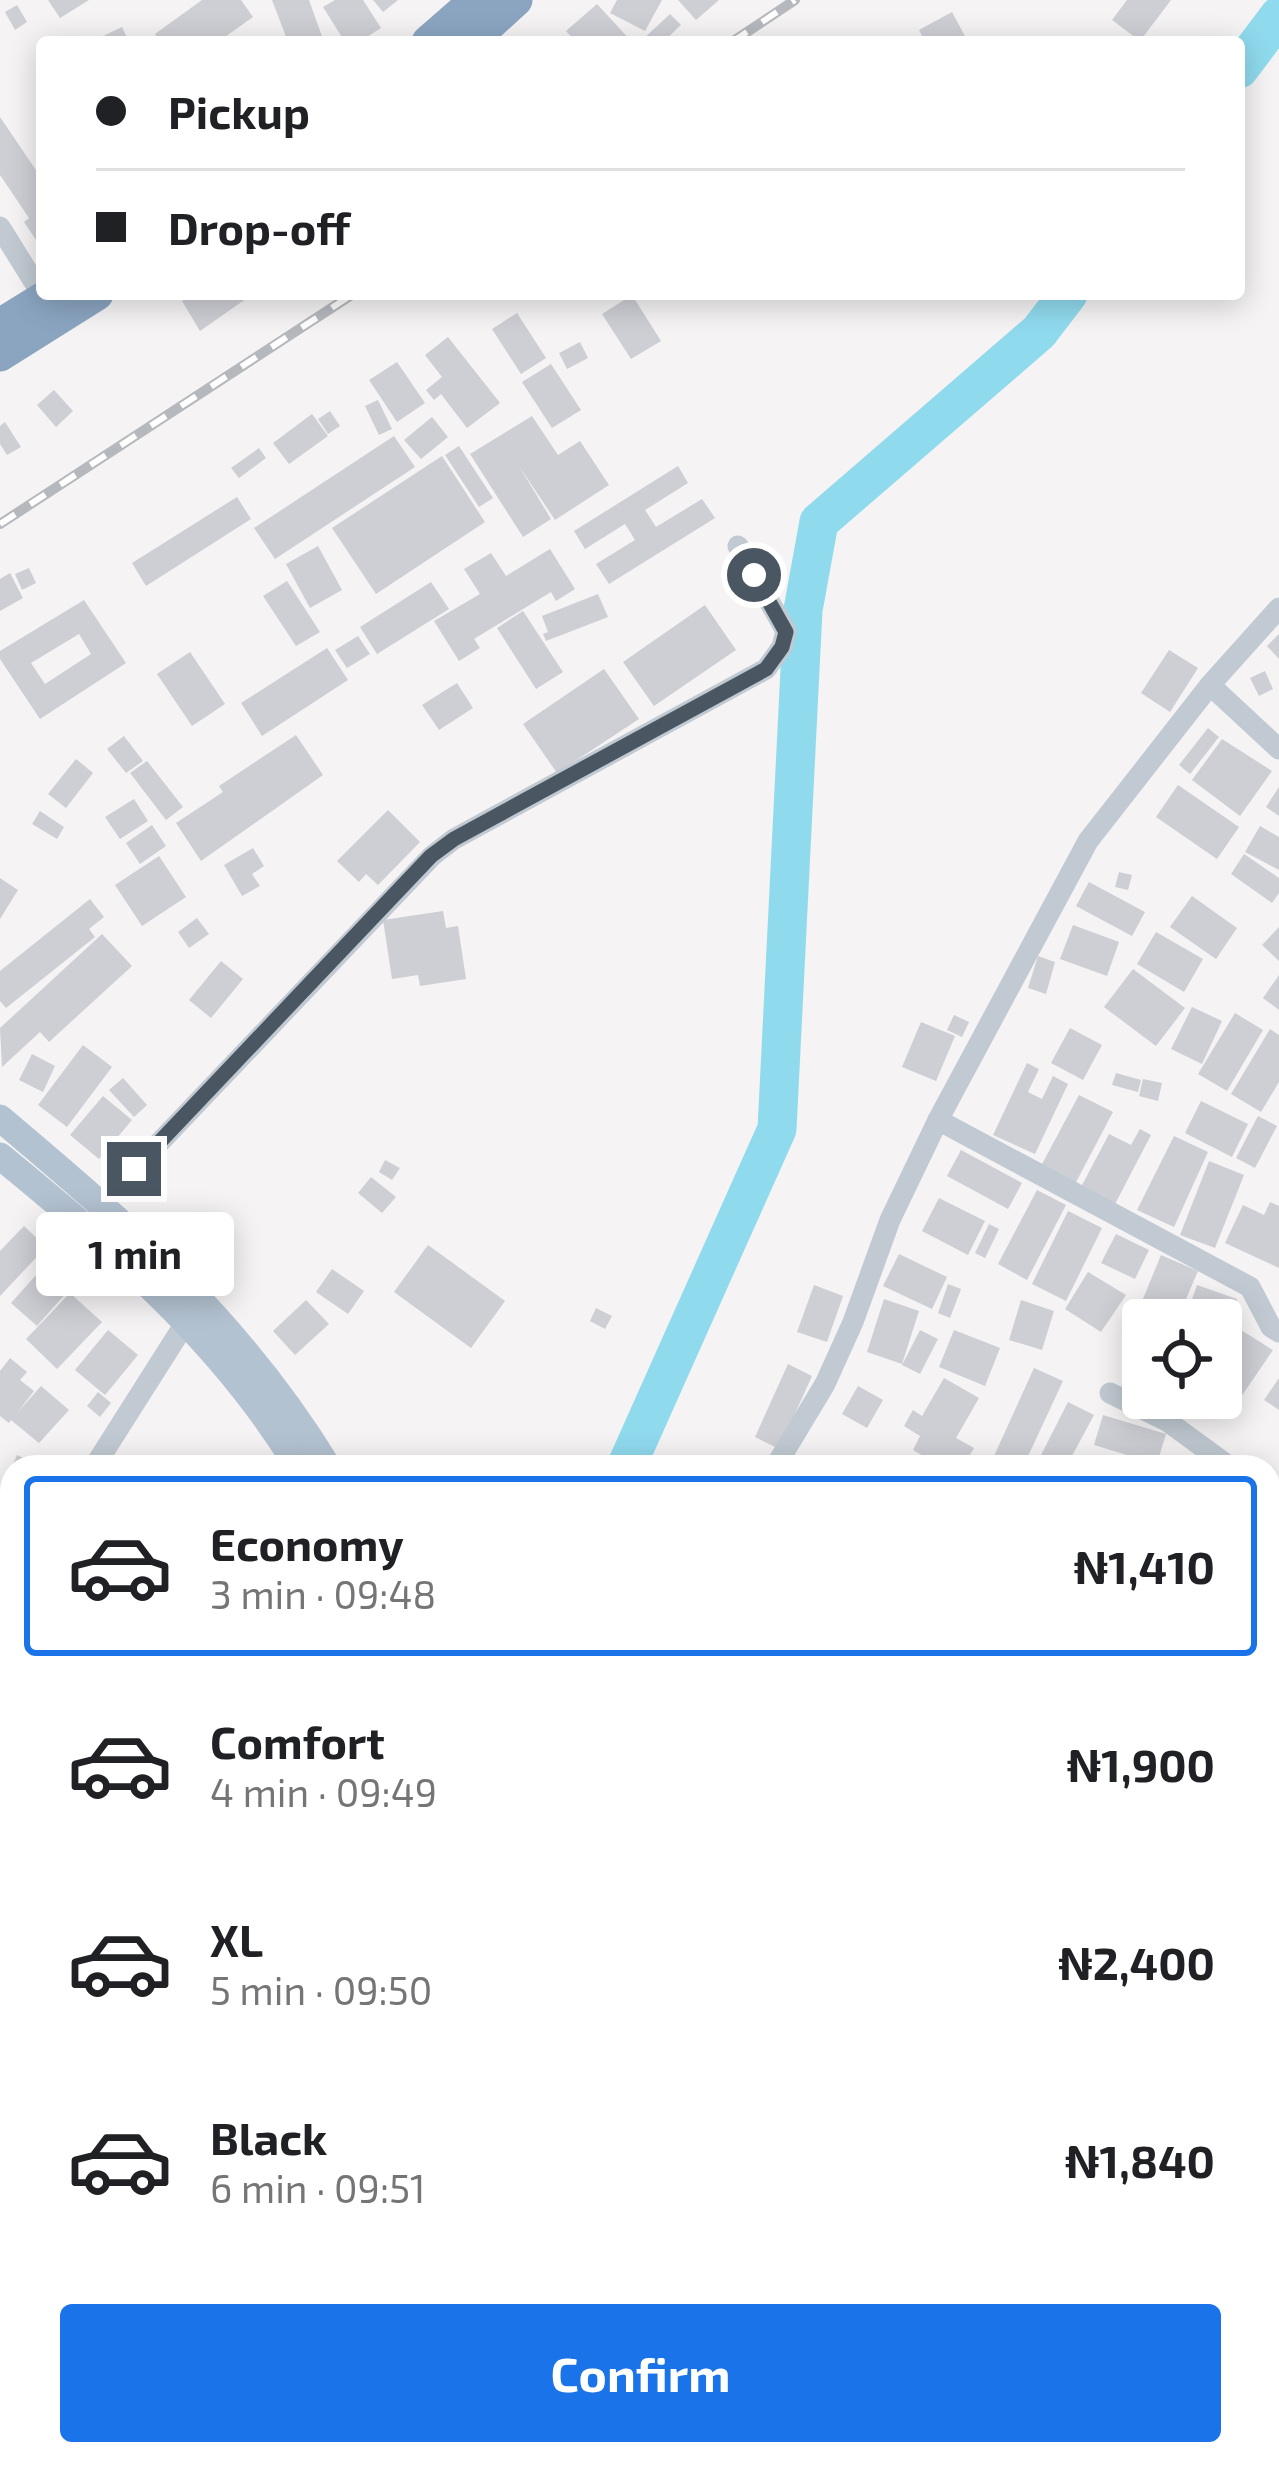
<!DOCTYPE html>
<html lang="en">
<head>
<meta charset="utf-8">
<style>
  body { margin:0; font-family:"Exo 2",sans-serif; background:#f6f6f6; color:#202124; height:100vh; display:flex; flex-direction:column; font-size:45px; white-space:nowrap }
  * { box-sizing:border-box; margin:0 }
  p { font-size:39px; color:#757577 }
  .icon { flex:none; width:66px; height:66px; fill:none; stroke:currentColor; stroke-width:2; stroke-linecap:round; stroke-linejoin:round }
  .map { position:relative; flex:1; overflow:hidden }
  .details { position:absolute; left:0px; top:1455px; width:1281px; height:1011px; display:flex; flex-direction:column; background:#fff; border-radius:36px 36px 0 0; box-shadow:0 6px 30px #0003 }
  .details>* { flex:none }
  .top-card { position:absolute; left:36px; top:36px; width:1209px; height:264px; border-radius:12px; box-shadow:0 6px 30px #0003; display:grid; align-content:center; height:264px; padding:0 60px; background:#fff }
  .tools { position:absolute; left:1122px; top:1299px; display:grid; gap:24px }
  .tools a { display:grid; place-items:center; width:120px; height:120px; border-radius:12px; background:#fff; box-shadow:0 6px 30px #0003; font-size:60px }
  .end { position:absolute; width:54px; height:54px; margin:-27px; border:15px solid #4a5661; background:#fff; box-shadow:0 0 0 6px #fff }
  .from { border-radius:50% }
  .bubble { position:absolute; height:84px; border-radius:12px; background:#fff; box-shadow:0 6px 30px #0003; font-size:39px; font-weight:700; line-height:84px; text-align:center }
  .top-card b { display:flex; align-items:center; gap:42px; height:114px; font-size:45px }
  .top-card b+b { border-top:3px solid #e0e0e0 }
  .top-card i { width:30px; height:30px; background:#202124 }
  ul { padding:21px 0 0; list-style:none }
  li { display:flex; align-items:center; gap:36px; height:180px; margin:0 24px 18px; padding:0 36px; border:6px solid transparent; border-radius:12px }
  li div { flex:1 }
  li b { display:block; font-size:45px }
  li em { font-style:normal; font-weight:700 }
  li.active { border-color:#1a73e8 }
  li>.icon { width:108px; height:108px; stroke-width:1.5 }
  .primary-button { display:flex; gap:24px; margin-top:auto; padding:24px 60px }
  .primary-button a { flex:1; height:138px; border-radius:12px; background:#1a73e8; color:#fff; font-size:48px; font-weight:700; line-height:138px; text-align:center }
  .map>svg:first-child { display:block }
</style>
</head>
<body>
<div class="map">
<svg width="1279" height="2465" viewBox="0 0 1279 2465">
  <rect width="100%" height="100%" fill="#f5f3f3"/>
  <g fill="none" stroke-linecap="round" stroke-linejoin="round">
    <g stroke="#90daee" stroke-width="39">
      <path d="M1239,69L1279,16"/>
      <path d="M626,1467L777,1129L803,610L819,522L1039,332L1068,294"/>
      <path d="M0,1975L12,1967"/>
    </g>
  </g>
  <g fill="#cdcfd5" fill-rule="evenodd">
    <path d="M48,0H89L60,18Z"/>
    <path d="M202,0H241L253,17L218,42H160L155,34Z"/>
    <path d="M272,0H309L324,42H288Z"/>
    <path d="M335,0H363L381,28L359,42H345L323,7Z"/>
    <path d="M373,0H398L383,12Z"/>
    <path d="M617,0H662L645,31L610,13Z"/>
    <path d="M678,0H719L696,20Z"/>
    <path d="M1127,0H1171L1140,41L1112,20Z"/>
    <path d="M597,4L632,42H576L566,31Z"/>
    <path d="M17,5L27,22L15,30L5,12Z"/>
    <path d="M952,12L968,42H925L919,30Z"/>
    <path d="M670,14L681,25L663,42H640Z"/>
    <path d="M122,27L129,42H101L99,38Z"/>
    <path d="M0,117L42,179V249L24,222L29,218L0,175Z"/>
    <path d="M195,294H253L200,331L182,301Z"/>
    <path d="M632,295L661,341L631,359L602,314Z"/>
    <path d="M517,313L546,358L521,374L492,329Z"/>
    <path d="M448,337L500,403L467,428L441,394L434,400L426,390L442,377L425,355Z"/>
    <path d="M580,342L588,358L567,369L559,353Z"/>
    <path d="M397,362L425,403L397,422L369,380Z"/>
    <path d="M551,364L581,410L552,428L522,382Z"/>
    <path d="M54,390L73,411L56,427L37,405Z"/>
    <path d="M378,400L392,429L379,435L365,406Z"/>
    <path d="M330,411L340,426L328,434L318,419Z"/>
    <path d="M312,414L328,436L289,464L273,443Z"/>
    <path d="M532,416L558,455L580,441L609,485L555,520L519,466L551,519L523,537L470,454Z"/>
    <path d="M432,417L448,437L421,459L404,440Z"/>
    <path d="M5,422L21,447L7,455L0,444V426Z"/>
    <path d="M394,436L415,467L275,559L254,528Z"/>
    <path d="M459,446L493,498L479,507L445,455Z"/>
    <path d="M259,448L266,458L239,478L231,468Z"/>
    <path d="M442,456L485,522L376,594L332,528Z"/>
    <path d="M678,466L688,483L645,510L656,527L702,499L715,518L609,584L596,564L635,540L625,524L585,549L574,531Z"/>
    <path d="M237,497L251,519L146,586L132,563Z"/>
    <path d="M318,546L342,590L310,608L286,564Z"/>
    <path d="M550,549L575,589L556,601L551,592L474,639L480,648L459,661L434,621L480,594L464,569L491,553L506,576Z"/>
    <path d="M29,568L36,583L22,590L15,574Z"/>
    <path d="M10,573L23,598L0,611V579Z"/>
    <path d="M287,581L320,632L296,646L263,596Z"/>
    <path d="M431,582L449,609L377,654L360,627Z"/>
    <path d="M598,594L608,617L546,641L543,634L548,632L542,616Z"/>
    <path d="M84,600L126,663L40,719L0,659V651ZM79,634L91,654L45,684L31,663Z"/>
    <path d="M705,605L736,650L654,706L623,662Z"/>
    <path d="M523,611L563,672L536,689L497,628Z"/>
    <path d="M1279,634V659L1267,646Z"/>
    <path d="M358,636L370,654L347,668L335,650Z"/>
    <path d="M327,648L348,680L262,736L241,703Z"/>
    <path d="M1169,650L1198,668L1170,712L1141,693Z"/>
    <path d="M190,652L225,704L192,726L157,674Z"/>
    <path d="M604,669L639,719L557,773L523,724Z"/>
    <path d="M1265,671L1273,689L1259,696L1250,678Z"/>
    <path d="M457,683L473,708L439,730L422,705Z"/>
    <path d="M1208,728L1219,737L1190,774L1179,765Z"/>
    <path d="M296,735L323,775L201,861L176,823L223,792L219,786Z"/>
    <path d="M124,736L143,761L126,773L107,749Z"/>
    <path d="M1222,739L1272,771L1240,816L1192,780Z"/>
    <path d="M76,759L93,773L66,808L48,794Z"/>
    <path d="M147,761L183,807L166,820L130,773Z"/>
    <path d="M1178,785L1239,827L1217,859L1156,817Z"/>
    <path d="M1279,787V816L1266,807Z"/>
    <path d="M134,799L148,821L120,839L105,817Z"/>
    <path d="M388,810L420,842L378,885L366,874L359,882L337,861Z"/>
    <path d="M40,811L64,827L57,839L32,824Z"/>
    <path d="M152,825L166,846L140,864L126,843Z"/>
    <path d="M1260,826L1279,837V870L1245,852Z"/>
    <path d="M253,848L264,866L252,874L260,886L242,896L224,865Z"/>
    <path d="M1244,854L1279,878V893L1272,903L1231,874Z"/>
    <path d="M159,856L186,897L142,926L115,885Z"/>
    <path d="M1119,872L1132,875L1128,890L1115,887Z"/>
    <path d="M0,878L18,890L0,919Z"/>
    <path d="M1089,882L1145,912L1132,936L1076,906Z"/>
    <path d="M1192,896L1237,928L1216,959L1170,927Z"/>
    <path d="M90,899L104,917L89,929L95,937L6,1008L0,1001V971Z"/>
    <path d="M443,911L446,928L458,926L466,979L420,986L418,975L392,979L383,920Z"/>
    <path d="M197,918L209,934L189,948L178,932Z"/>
    <path d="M1073,925L1119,942L1107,976L1060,959Z"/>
    <path d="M1279,927V961L1262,945Z"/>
    <path d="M1156,932L1203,959L1184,992L1137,964Z"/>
    <path d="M102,934L132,966L49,1042L40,1032L2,1067L0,1028Z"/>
    <path d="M1038,956L1055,962L1046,994L1028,988Z"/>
    <path d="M221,961L243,979L211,1018L189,1000Z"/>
    <path d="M1133,969L1185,1008L1156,1046L1104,1007Z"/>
    <path d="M1279,975V1010L1263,998Z"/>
    <path d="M1192,1007L1222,1021L1202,1064L1171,1049Z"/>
    <path d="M1235,1013L1263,1030L1227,1091L1198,1074Z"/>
    <path d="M954,1015L969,1022L962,1037L947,1030Z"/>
    <path d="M921,1022L955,1036L936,1081L902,1067Z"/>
    <path d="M1070,1028L1102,1045L1083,1080L1051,1063Z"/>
    <path d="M1270,1029L1279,1035V1082L1261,1112L1231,1094Z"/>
    <path d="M83,1045L112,1067L67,1127L38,1105Z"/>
    <path d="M32,1054L55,1066L43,1092L19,1080Z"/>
    <path d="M1027,1063L1039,1069L1028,1092L1042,1099L1053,1076L1068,1084L1035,1154L993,1135Z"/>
    <path d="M1116,1073L1141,1080L1138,1092L1112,1085Z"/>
    <path d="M123,1078L147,1105L134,1117L109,1090Z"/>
    <path d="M1143,1079L1162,1083L1158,1101L1139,1096Z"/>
    <path d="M1079,1095L1113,1112L1075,1184L1041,1166Z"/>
    <path d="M103,1096L132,1120L99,1159L70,1135Z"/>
    <path d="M1201,1101L1248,1124L1232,1157L1185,1133Z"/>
    <path d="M1258,1116L1277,1126L1255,1168L1236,1158Z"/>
    <path d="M1140,1129L1151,1135L1114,1206L1080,1189L1109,1134L1131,1145Z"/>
    <path d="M1174,1136L1208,1152L1174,1227L1137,1210Z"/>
    <path d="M961,1150L1022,1183L1008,1209L947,1176Z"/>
    <path d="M385,1160L400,1168L392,1180L379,1172Z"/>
    <path d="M1209,1161L1244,1175L1215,1248L1180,1235Z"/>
    <path d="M371,1177L396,1197L382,1213L358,1193Z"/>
    <path d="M1037,1190L1066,1205L1027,1280L998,1264Z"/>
    <path d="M939,1198L985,1221L968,1255L922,1231Z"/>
    <path d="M1270,1202L1279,1206V1268L1225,1243L1243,1205L1264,1215Z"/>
    <path d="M1068,1211L1102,1228L1066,1301L1032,1284Z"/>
    <path d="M989,1224L999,1229L985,1258L975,1253Z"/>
    <path d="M24,1226L46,1247L0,1296V1251Z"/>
    <path d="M1116,1234L1149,1250L1135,1279L1101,1263Z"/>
    <path d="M428,1245L505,1301L471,1348L394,1292Z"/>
    <path d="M55,1254L81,1276L37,1326L11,1303Z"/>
    <path d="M899,1254L947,1277L932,1309L883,1286Z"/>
    <path d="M1161,1255L1198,1271L1177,1320H1143V1333L1131,1328Z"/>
    <path d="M332,1269L364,1291L348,1314L316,1292Z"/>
    <path d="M1088,1272L1126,1295L1101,1332L1065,1309Z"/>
    <path d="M948,1284L961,1289L950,1318L938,1313Z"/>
    <path d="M814,1285L843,1296L827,1342L797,1332Z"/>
    <path d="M1197,1285L1237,1299L1226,1333L1221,1331V1320L1185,1319Z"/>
    <path d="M70,1293L102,1322L57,1369L26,1339Z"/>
    <path d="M884,1299L919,1311L902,1364L867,1352Z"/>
    <path d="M306,1300L329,1324L295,1355L273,1331Z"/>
    <path d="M1021,1300L1054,1311L1042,1350L1009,1340Z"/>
    <path d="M596,1308L612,1316L605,1329L590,1321Z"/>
    <path d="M108,1330L138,1355L105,1395L75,1370Z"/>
    <path d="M920,1330L938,1339L920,1374L902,1365Z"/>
    <path d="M954,1330L1000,1348L985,1386L939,1367Z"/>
    <path d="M1241,1330L1273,1350L1232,1410L1213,1398H1221V1360Z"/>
    <path d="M10,1358L27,1372L20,1380L34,1391L17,1413L41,1386L69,1410L39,1443L11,1420L9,1423L0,1416V1371Z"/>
    <path d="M788,1364L812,1376L779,1449L755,1437Z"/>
    <path d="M1034,1368L1063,1381L1023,1467H1019L994,1456Z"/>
    <path d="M944,1378L979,1398L956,1438L974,1448L963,1467H930L933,1462L913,1450L920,1436L904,1426L913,1410L922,1416Z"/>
    <path d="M1279,1378V1410L1264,1400Z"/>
    <path d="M858,1386L883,1400L867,1428L842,1414Z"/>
    <path d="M98,1392L111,1403L100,1417L87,1406Z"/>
    <path d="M1068,1402L1094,1415L1066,1467H1060L1040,1457Z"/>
    <path d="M1103,1415L1166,1434L1157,1464L1094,1445Z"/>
    <path d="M17,1455L45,1467H12Z"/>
    <path d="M12,1468V1532L0,1527L3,1515L0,1496Z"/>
    <path d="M0,1532L12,1541V1585L7,1592L0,1587Z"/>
    <path d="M0,1633L12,1640V1681L6,1678L0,1689Z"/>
    <path d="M12,1685V1746L0,1739V1705Z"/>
  </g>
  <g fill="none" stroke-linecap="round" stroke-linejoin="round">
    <g stroke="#c1cad2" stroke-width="21">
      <path d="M0,227L44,298"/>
      <path d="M1210,685L1279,749"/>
      <path d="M938,1120L1250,1287L1271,1327L1279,1332"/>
      <path d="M101,1204L432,856L454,839L766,669L782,647L786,631L738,546"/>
      <path d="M1110,1393L1167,1421L1230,1467"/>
      <path d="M94,1467L186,1322"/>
      <path d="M775,1467L825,1384L853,1322L890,1220L938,1120L1088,841L1210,685L1279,608"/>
      <path d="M1269,1502L1279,1489"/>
      <path d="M0,1615L12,1596"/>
      <path d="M1269,1956L1279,1960"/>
    </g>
    <g stroke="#b3c2d1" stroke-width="27">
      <path d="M0,1118C129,1227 239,1321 328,1467"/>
      <path d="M0,1156C112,1248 222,1341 298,1467"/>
      <path d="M711,2454L714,2465"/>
      <path d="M746,2454L749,2465"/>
    </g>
    <g stroke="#8ba5c1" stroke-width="33">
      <path d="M428,42L476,0"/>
      <path d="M470,42L516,0"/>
      <path d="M0,325L50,294"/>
      <path d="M0,355L97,294"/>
    </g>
    <defs>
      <g id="rail">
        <path d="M732,42L795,0"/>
        <path d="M0,524L353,294"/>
      </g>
    </defs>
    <use href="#rail" stroke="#b5b8bd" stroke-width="10"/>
    <use href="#rail" stroke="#fff" stroke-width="6" stroke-dasharray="18" stroke-linecap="butt"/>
  </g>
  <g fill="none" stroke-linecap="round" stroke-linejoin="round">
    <path stroke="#4a5661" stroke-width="15" d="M134,1169L431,856L454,839L766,669L782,647L786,632L754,575"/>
  </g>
</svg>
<div class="tools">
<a><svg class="icon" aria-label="locate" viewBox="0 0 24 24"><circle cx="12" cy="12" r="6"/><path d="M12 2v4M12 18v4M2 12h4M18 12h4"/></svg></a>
</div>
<i class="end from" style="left:754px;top:575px"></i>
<i class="end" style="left:134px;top:1169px"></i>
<div class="bubble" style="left:36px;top:1212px;width:198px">1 min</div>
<div class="top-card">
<b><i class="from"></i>Pickup</b>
<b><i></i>Drop-off</b>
</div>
<section class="details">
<ul>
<li class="active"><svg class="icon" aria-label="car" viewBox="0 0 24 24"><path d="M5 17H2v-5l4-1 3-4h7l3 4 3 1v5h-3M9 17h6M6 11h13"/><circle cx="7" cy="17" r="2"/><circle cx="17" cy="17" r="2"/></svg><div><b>Economy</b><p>3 min · 09:48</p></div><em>₦1,410</em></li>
<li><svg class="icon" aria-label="car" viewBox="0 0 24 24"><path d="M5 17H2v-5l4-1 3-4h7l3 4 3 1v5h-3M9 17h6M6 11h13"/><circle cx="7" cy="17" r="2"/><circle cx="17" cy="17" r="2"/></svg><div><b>Comfort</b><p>4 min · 09:49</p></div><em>₦1,900</em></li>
<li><svg class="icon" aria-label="car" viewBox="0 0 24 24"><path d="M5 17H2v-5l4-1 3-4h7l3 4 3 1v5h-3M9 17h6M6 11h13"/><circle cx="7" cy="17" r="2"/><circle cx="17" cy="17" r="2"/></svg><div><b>XL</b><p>5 min · 09:50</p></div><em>₦2,400</em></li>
<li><svg class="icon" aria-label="car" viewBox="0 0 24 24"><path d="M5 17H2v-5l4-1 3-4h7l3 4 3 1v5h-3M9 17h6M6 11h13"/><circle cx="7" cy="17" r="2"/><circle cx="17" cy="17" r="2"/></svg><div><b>Black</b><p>6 min · 09:51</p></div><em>₦1,840</em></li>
</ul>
<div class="primary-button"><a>Confirm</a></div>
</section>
</div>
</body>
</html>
